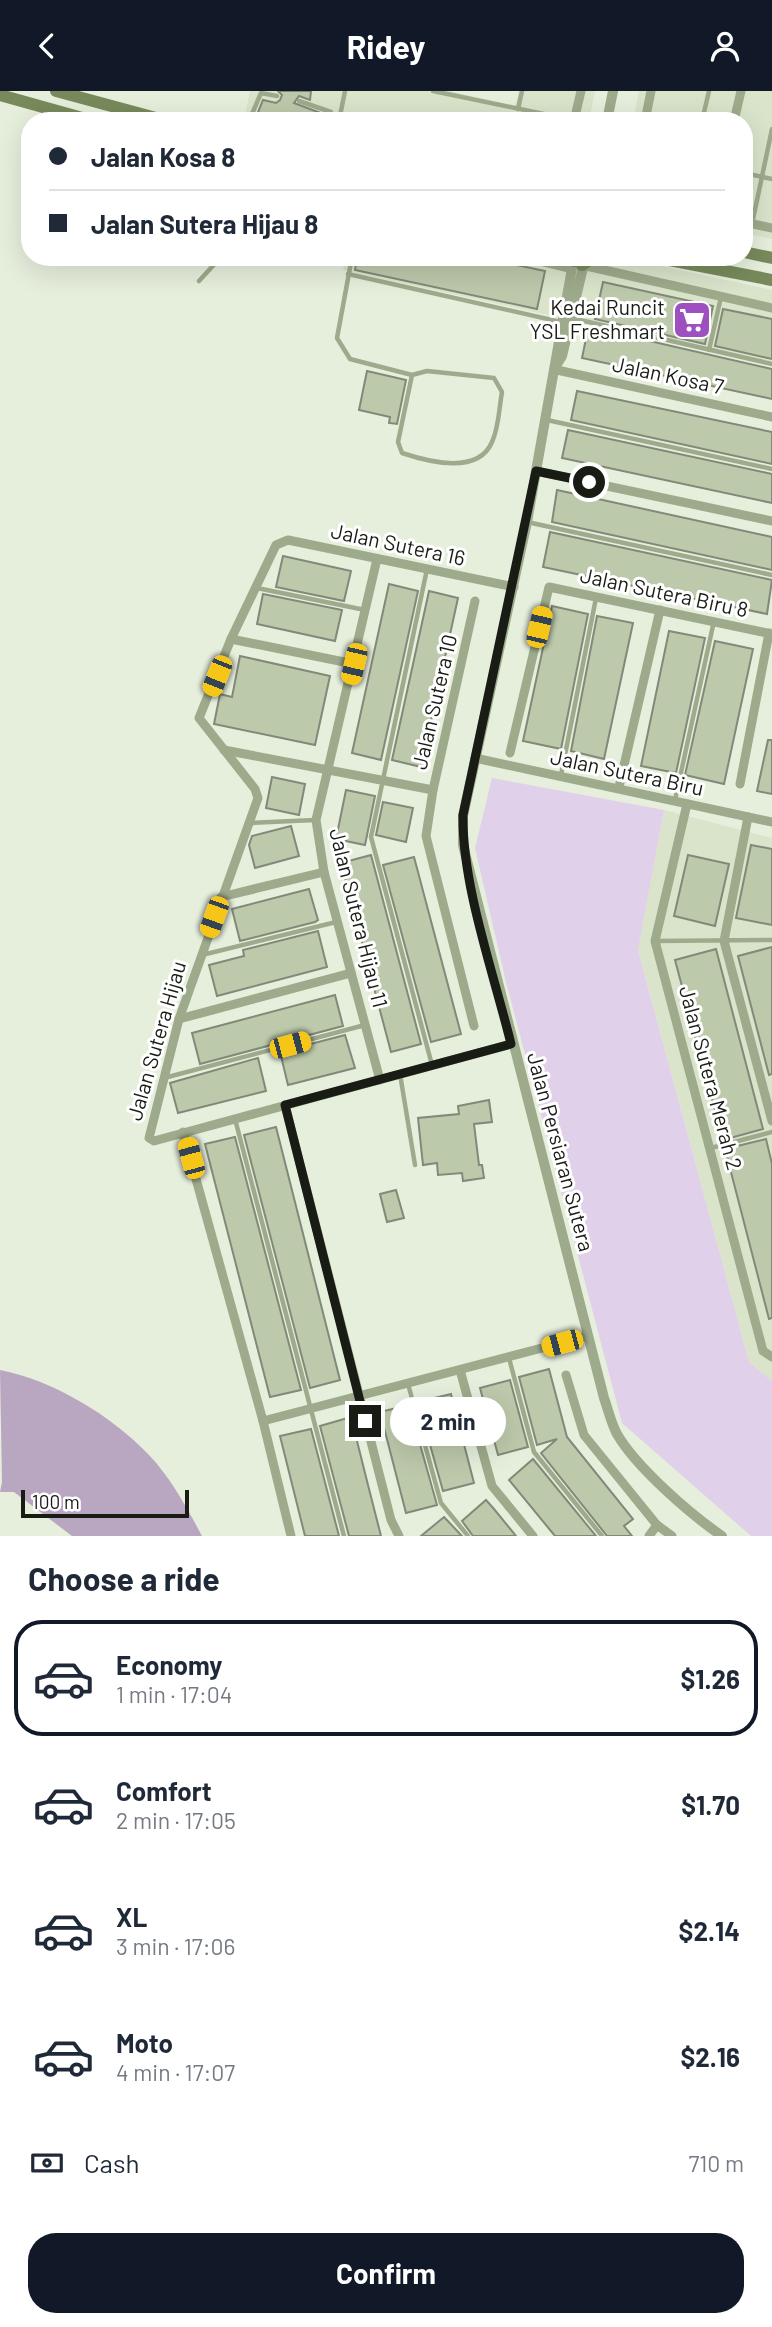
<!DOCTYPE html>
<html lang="en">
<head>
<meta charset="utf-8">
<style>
  body { margin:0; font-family:Barlow,sans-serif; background:#f2f2f3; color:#1f2937; height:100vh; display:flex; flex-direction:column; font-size:26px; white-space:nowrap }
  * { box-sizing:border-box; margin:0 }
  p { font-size:23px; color:#747a83 }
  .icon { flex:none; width:38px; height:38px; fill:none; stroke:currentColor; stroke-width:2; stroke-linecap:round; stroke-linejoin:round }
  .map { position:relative; height:1445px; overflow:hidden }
  .panel { display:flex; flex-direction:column; background:#fff; flex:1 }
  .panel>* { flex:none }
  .top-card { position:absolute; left:21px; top:21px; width:732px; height:154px; border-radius:28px; box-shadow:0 7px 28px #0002; display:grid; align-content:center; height:154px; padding:0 28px; background:#fff }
  .scale { position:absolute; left:21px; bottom:18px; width:168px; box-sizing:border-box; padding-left:7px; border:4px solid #191b15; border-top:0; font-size:19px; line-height:24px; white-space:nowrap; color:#191b15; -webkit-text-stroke:5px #fff; paint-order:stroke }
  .end { position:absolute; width:32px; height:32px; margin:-16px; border:9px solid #191b15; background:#fff; box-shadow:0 0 0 4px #fff }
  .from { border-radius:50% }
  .bubble { position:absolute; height:49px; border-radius:24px; background:#fff; box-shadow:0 7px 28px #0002; font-size:23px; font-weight:700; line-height:49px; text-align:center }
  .car { position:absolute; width:21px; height:42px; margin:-21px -10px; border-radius:9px; box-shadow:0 0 5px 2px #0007; background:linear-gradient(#f5c518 24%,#345 0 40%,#f5c518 0 76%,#345 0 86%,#f5c518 0) }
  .top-card b { display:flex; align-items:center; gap:24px; height:66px; font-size:26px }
  .top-card b+b { border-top:2px solid #e0e1e3 }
  .top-card i { width:18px; height:18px; background:#1f2937 }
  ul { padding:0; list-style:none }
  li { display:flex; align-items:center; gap:21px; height:116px; margin:0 14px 10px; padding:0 14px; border:4px solid transparent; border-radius:28px }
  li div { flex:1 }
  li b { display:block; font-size:26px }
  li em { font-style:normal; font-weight:700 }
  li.current { border-color:#111827 }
  li>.icon { width:63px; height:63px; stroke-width:1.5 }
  h2 { padding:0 28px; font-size:32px; line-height:84px }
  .pay { display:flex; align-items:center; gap:18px; height:77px; padding:0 28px; font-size:26px }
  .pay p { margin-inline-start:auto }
  .action { display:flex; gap:14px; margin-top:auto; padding:14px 28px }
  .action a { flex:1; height:80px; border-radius:28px; background:#111827; color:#fff; font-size:28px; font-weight:700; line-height:80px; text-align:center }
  header { display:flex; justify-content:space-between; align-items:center; height:91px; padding:0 28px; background:#111827; color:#fff; font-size:32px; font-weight:700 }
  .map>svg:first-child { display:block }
</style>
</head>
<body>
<header><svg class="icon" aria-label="back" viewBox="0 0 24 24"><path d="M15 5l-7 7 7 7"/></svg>Ridey<svg class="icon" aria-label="person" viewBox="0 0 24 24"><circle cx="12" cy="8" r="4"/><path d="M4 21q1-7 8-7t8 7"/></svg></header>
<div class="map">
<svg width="772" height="1445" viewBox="0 0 772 1445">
  <rect width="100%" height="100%" fill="#e6eedc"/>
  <g fill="#d9e4cb">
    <path d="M250,0H449L515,15L519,0H595L589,30H244Z"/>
    <path d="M639,0H772V148L744,142V30H633Z"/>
    <path d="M346,166H619L772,199V273L343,179Z"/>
    <path d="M664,719L772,747V1290L749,1271L638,858Z"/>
  </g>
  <path fill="#e1d0e9" d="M492,687L664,719L638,859L749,1271L772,1290V1445H751L622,1332L506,891L475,757Z"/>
  <path fill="#b9a7c2" d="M0,1279C53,1289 112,1325 149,1364C171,1387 187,1417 202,1445H72L14,1401H0L2,1391Z"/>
  <g fill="#bdc9ab" stroke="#828979" stroke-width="2">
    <path d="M278,0H311L310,9L299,5L294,12L323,23L322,30H286L257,24L263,9L276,12L280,9L282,4Z"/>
    <path d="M357,166H479L545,180L537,218L355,179Z"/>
    <path d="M603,191L713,215L705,253L595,228Z"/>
    <path d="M723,218L772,228V268L715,255Z"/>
    <path d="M593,237L772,278V308L582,267L588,238Z"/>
    <path d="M367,280L406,289L397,333L389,332L390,326L359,319Z"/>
    <path d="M577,300L772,341V373L571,329Z"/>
    <path d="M568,339L772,383V412L562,367Z"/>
    <path d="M557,399L772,446V479L552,431Z"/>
    <path d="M550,441L772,489L767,523L543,476Z"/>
    <path d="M283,465L351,480L344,510L276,496Z"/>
    <path d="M389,493L418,500L381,669L352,662Z"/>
    <path d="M429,500L458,507L421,676L392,669Z"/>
    <path d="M263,503L342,519L335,550L257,533Z"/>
    <path d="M552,515L588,523L561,658L523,650Z"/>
    <path d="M597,525L633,532L604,668L571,660Z"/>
    <path d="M669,540L705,547L676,682L641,675Z"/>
    <path d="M715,550L753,558L724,693L685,684Z"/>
    <path d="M240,565L330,585L315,654L214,633L220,603L232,606Z"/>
    <path d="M768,649H772V703L757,700Z"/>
    <path d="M272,686L305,693L299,724L266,717Z"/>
    <path d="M346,699L375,705L365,754L336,748Z"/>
    <path d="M383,711L413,717L406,751L376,744Z"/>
    <path d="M291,735L299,765L255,777L249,754L252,745Z"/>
    <path d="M751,754L772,758V834L736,827Z"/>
    <path d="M371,764L421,953L391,961L341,772Z"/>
    <path d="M688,764L729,773L715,835L674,825Z"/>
    <path d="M414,766L461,943L431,951L383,774Z"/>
    <path d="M309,798L318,829L315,831L240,850L232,818Z"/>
    <path d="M318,840L327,876L217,905L209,874L244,865L243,859Z"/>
    <path d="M772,856V983L769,984L738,865Z"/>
    <path d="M716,858L763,1038L723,1049L675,869Z"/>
    <path d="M335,904L343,935L200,973L192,942Z"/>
    <path d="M345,944L355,977L288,994L280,961Z"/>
    <path d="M258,967L266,1000L178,1022L170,992Z"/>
    <path d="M489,1009L492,1031L474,1033L479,1074H482L484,1087L463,1090L462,1082L438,1084L437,1072L423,1074L418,1027L459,1023L458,1015Z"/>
    <path d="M276,1036L340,1289L310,1297L244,1044Z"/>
    <path d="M235,1046L301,1299L270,1306L205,1053Z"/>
    <path d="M766,1048L772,1073V1227L769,1228L725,1058Z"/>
    <path d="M396,1099L404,1127L387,1131L380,1103Z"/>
    <path d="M549,1278L567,1346L633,1428L624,1435L632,1445H607L541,1362L557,1348L537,1354L519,1286Z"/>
    <path d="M510,1289L528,1356L498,1364L480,1297Z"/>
    <path d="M451,1303L474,1392L443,1400L418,1311Z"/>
    <path d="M409,1314L437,1414L406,1422L380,1321Z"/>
    <path d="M351,1326L368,1394L381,1445H349L320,1335Z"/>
    <path d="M311,1338L339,1445H305L280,1345Z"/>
    <path d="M533,1368L596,1445H555L509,1389Z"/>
    <path d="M486,1409L494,1418L516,1445H473L462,1430Z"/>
    <path d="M444,1426L462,1445H421Z"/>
  </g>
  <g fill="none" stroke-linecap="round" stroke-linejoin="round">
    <g stroke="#9daa8b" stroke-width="4.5">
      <path d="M433,0L573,29"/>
      <path d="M299,10L331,21L332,30"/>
      <path d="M518,18L522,0"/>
      <path d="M254,30L252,23L261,2L277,5"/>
      <path d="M339,30L345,0"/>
      <path d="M702,30L709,0"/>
      <path d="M744,82L772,88"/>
      <path d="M752,133L772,38"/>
      <path d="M352,166L337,247L350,268L412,284L427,280L494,287L502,301C499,317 499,336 492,351C478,384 429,371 402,362L398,351L412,284"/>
      <path d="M348,183L561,231"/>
      <path d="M199,190L221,166"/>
      <path d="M571,227L772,273"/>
      <path d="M709,259L721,206"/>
      <path d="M547,329L772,378"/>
      <path d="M527,431L772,484"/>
      <path d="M427,478L371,746L432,974"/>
      <path d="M257,497L365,519"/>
      <path d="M561,684L596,507"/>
      <path d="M675,709L714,530"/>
      <path d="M251,732L315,729"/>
      <path d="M655,850L772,849"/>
      <path d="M202,864L336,831"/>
      <path d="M400,983L415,1074"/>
      <path d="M164,987L365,934"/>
      <path d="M235,1028L344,1445"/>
      <path d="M711,1057L772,1041"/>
      <path d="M509,1267L534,1361L602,1445"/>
      <path d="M408,1293L441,1412L468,1445"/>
    </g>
    <g stroke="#9daa8b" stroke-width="9">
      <path d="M574,30L581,0"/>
      <path d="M645,30L651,0"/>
      <path d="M734,30L741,0"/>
      <path d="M744,131L772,137"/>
      <path d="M523,166L572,178"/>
      <path d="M582,174L772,217"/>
      <path d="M557,279L772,326"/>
      <path d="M536,380L772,430"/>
      <path d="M377,468L316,729L324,781L380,989"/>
      <path d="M231,548L354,573"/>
      <path d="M224,659L433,699"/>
      <path d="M510,662L549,496L772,543"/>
      <path d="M475,667L772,731"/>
      <path d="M740,693L769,542"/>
      <path d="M619,696L660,519"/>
      <path d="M687,713L655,850L763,1260L772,1266"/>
      <path d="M748,726L724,850L772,1030"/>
      <path d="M221,806L324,781"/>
      <path d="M179,928L351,882"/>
      <path d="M474,935L426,745L433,699L475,510"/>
      <path d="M511,953L154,1050L149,1047L179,928L258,707L255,698L199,627L231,548L276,454L288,449L514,496"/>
      <path d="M285,1014L391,1429L399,1445"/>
      <path d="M183,1041L263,1330L291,1445"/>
      <path d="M460,1279L492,1395L533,1445"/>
      <path d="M566,1284L584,1344L657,1434L649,1445"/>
      <path d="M263,1330L588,1245"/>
      <path d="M657,1434L672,1445"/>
    </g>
    <g stroke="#9daa8b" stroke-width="10">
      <path d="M607,30L613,0"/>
      <path d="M574,166L527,431L463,725V754L604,1307C608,1318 611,1332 617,1343C636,1376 690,1423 722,1445"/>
      <path d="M557,273L562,265L585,168"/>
    </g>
    <g stroke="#788a5b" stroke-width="12">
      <path d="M56,0L167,30"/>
      <path d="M0,4L93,30"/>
      <path d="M744,161L772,167"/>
      <path d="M571,166L574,170"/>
      <path d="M654,166L772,189"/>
      <path d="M582,174L595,166"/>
    </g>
  </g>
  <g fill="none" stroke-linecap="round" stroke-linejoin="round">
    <path stroke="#191b15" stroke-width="9" d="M365,1330L285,1014L511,953C494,883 462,795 463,724L536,380L589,391"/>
  </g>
  <defs>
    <symbol id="supermarket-square" viewBox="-11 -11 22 22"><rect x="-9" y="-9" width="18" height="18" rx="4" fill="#9e4fc0" stroke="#fff"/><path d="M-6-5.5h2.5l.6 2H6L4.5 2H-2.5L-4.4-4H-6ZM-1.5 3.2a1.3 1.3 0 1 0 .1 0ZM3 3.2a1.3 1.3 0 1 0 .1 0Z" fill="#fff"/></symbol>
  </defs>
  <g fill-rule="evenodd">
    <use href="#supermarket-square" x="670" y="207" width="44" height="44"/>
  </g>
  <g text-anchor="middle" stroke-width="6" stroke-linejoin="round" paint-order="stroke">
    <g font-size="21" fill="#191b15" stroke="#fff" text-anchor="end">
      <text x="665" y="224">Kedai Runcit<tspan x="665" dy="24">YSL Freshmart</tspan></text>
    </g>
    <g font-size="21" fill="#191b15" stroke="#fff">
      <text transform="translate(668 285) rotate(12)" y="7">Jalan Kosa 7</text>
      <text transform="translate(398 454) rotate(12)" y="7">Jalan Sutera 16</text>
      <text transform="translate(664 502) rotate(12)" y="7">Jalan Sutera Biru 8</text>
      <text transform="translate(435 611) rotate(-77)" y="7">Jalan Sutera 10</text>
      <text transform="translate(627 682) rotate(12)" y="7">Jalan Sutera Biru</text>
      <text transform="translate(358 827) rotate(76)" y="7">Jalan Sutera Hijau 11</text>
      <text transform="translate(157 950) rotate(-74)" y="7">Jalan Sutera Hijau</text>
      <text transform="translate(710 987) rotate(75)" y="7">Jalan Sutera Merah 2</text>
      <text transform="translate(560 1061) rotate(75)" y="7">Jalan Persiaran Sutera</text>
    </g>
  </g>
</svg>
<div class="scale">100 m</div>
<i class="end from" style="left:589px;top:391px"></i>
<i class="end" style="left:365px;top:1330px"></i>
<div class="bubble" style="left:390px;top:1306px;width:116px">2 min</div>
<i class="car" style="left:539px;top:536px;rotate:13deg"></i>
<i class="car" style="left:354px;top:573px;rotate:193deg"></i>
<i class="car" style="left:217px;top:585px;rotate:202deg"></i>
<i class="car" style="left:214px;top:826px;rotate:200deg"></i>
<i class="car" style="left:290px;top:954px;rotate:75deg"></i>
<i class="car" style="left:191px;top:1067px;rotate:345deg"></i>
<i class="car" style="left:562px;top:1252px;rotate:255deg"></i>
<div class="top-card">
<b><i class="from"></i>Jalan Kosa 8</b>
<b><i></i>Jalan Sutera Hijau 8</b>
</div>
</div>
<section class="panel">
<h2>Choose a ride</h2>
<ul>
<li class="current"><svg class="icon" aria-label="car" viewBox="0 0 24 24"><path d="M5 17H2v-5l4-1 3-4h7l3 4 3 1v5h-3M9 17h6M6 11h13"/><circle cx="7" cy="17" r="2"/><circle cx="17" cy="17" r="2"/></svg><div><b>Economy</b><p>1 min · 17:04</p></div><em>$1.26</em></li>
<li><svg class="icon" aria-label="car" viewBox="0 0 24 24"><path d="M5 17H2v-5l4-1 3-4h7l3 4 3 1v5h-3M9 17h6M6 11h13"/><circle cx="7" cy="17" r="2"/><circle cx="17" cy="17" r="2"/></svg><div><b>Comfort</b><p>2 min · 17:05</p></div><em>$1.70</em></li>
<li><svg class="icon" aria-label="car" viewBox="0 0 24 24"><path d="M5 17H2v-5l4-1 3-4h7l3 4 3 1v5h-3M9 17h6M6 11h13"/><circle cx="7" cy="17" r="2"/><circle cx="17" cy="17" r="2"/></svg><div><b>XL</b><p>3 min · 17:06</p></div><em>$2.14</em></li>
<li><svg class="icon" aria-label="car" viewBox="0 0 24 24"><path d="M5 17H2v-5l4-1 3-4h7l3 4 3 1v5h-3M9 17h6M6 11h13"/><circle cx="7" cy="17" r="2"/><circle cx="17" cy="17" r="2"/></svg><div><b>Moto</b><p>4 min · 17:07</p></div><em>$2.16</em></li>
</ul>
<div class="pay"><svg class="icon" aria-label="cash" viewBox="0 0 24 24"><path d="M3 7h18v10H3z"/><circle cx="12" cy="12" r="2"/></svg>Cash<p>710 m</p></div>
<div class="action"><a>Confirm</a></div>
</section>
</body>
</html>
